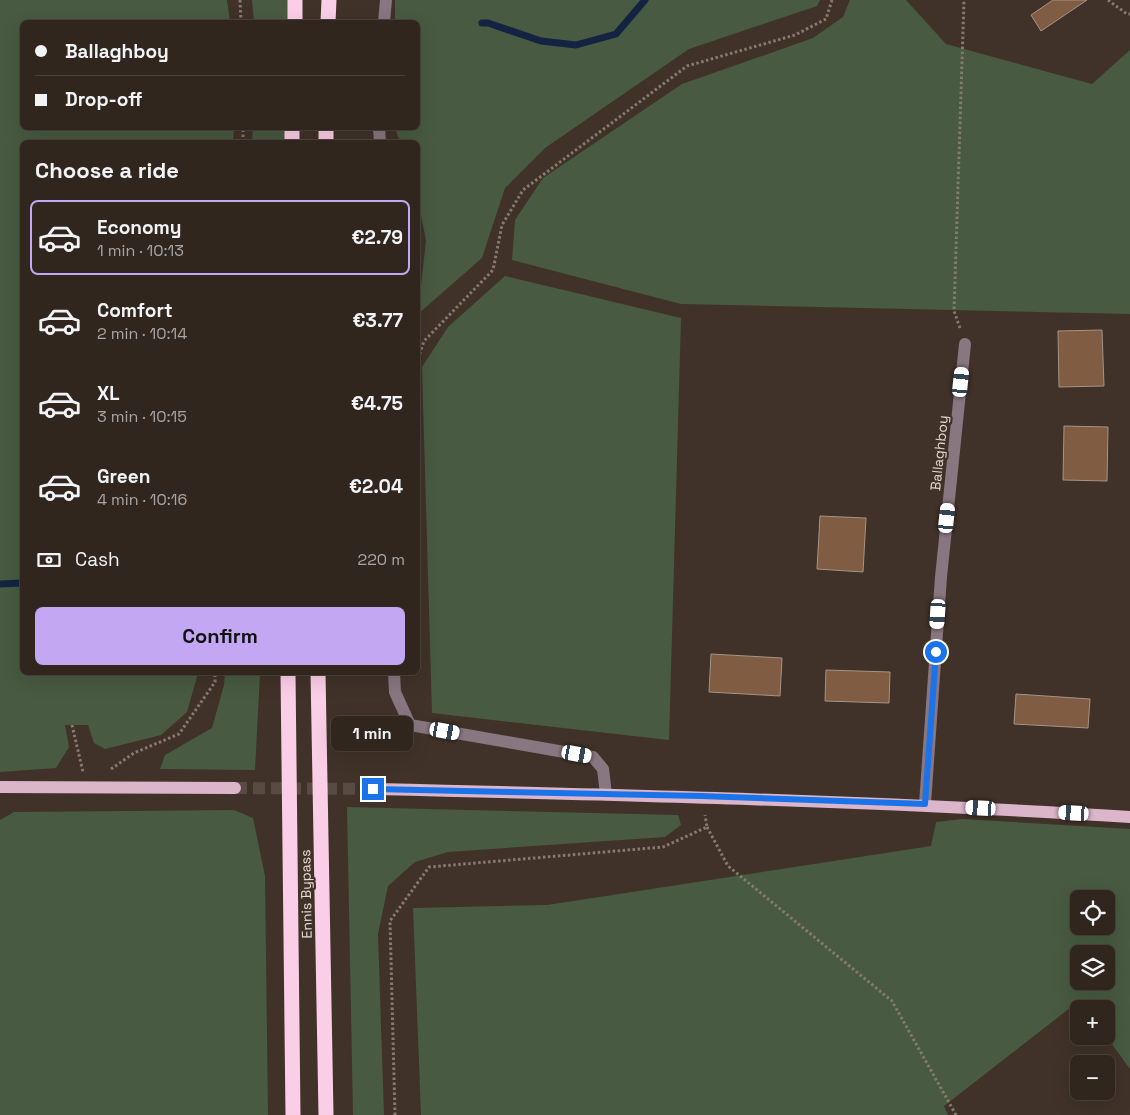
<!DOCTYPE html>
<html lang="en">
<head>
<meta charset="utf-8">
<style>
  body { margin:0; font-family:"Space Grotesk",sans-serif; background:#382e27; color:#f1f3f6; height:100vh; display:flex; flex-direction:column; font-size:19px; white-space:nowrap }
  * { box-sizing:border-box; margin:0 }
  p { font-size:16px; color:#a8a5a4 }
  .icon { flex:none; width:28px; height:28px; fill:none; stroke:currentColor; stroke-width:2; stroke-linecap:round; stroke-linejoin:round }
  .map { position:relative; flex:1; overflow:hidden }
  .drawer { position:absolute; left:20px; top:140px; width:400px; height:535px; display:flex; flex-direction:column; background:#30261e; border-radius:8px; box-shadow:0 5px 20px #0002,0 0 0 1px #4b433c }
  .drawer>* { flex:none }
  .top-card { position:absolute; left:20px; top:20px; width:400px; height:110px; border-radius:8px; box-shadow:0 5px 20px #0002,0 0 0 1px #4b433c; display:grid; align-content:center; height:110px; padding:0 15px; background:#30261e }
  .buttons { position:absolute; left:1070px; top:890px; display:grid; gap:10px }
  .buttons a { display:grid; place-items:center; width:45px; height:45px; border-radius:8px; background:#30261e; box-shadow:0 5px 20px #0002,0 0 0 1px #4b433c; font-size:25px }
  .end { position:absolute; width:22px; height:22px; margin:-11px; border:6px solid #1a73e8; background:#fff; box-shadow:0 0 0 2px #fff }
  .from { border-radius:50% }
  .bubble { position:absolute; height:35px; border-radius:8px; background:#30261e; box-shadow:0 5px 20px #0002,0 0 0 1px #4b433c; font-size:16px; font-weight:600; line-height:35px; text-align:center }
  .car { position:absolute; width:15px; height:30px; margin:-15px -8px; border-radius:6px; box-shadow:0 0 4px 1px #0007; background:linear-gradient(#fff 24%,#345 0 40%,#fff 0 76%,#345 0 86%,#fff 0) }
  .top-card b { display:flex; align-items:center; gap:18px; height:48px; font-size:19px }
  .top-card b+b { border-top:1px solid #4b433c }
  .top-card i { width:12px; height:12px; background:#f1f3f6 }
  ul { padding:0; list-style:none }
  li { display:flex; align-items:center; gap:15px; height:75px; margin:0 10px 8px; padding:0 5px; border:2px solid transparent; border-radius:8px }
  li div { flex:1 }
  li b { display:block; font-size:19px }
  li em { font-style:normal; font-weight:600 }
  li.active { border-color:#c3a7f2 }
  li>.icon { width:45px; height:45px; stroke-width:1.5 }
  h2 { padding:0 15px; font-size:22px; line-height:60px }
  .pay { display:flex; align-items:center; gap:12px; height:55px; padding:0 15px; font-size:19px }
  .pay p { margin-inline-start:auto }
  .cta { display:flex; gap:10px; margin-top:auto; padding:10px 15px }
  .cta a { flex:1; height:58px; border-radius:8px; background:#c3a7f2; color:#111; font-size:20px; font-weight:600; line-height:58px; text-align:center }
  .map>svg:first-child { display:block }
</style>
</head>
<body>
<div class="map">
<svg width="1130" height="1115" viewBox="0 0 1130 1115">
  <rect width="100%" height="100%" fill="#403228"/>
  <g fill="#485a41" fill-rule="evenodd">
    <path d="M0,0H227L230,22H22V128H234L233,142H22V672L198,673L187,712L161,735L105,749L94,743L88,725H65L69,747L56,768L0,772Z"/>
    <path d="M252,0H292L291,22H254Z"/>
    <path d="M395,0H820L817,6L689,49L545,148L505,188L482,258L418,314L426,240L418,200V142H400L395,128H418V22H395Z"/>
    <path d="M850,0H906L946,44L1092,84L1130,50V314L681,304L512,260L515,220L543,178L682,84L813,38L843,17Z"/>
    <path d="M253,128H286V142H252Z"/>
    <path d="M505,276L681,318L669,740L432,713L422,367L448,327Z"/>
    <path d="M225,673H260L255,770L160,769L165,755L212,728L224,685Z"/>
    <path d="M347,807L678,815L681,825L665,837L448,852L415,862L388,886L378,934L384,1115H353Z"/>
    <path d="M234,810L253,818L265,876L268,1115H0V820L14,812Z"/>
    <path d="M963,819L1130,829V1069L1106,1036V1009H1085L1079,1001L944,1106L948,1115H421L413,908L547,905L931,846L936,822ZM1079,899H1106V926H1079ZM1079,954H1106V981H1079Z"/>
  </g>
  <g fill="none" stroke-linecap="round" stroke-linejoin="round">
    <g stroke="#132341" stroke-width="7">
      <path d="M482,23H488L541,41L576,45L616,34L645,0"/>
      <path d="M0,584L22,583"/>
    </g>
  </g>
  <g fill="#805c42" stroke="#a59488">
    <path d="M1053,0H1087L1041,31L1031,15Z"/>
    <path d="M1102,330L1104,386L1059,387L1058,331Z"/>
    <path d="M1064,426L1108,427L1107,481L1063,480Z"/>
    <path d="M820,516L866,518L863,572L817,569Z"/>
    <path d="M711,654L782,658L780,696L709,692Z"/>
    <path d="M826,670L890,672L889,703L825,701Z"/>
    <path d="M1016,694L1090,699L1088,728L1014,724Z"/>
  </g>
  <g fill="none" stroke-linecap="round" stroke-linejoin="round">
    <path stroke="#584b42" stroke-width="12" stroke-dasharray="12 6" stroke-linecap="butt" d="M235,788L373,789"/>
    <g stroke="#857a71" stroke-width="3" stroke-dasharray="2.5 2.5" stroke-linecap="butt">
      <path d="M240,0L241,22"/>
      <path d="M1108,0L1127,14H1130"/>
      <path d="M243,142V128"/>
      <path d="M960,328L954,311L964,0"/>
      <path d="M418,359L424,341L493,270L502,225L523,190L687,66L795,35L826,19L832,0"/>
      <path d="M72,725L83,772"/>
      <path d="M111,769L134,753L179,734L215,682V672"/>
      <path d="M707,827L728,866L892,1001L956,1115"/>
      <path d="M395,1115L390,921L429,867L663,847L707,827L705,815"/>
    </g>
    <g stroke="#887680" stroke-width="12">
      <path d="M384,22L386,0"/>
      <path d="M379,128L380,142"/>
      <path d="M394,672L395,692L410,725L593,757L603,769L606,794"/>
      <path d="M925,804L941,577L965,344"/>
    </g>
    <g stroke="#dbb5ca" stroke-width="12">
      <path d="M0,787L235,788"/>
      <path d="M373,789C625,795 878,801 1130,817"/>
    </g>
    <g stroke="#fbcee7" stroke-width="15">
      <path d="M295,22V0"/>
      <path d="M328,22L329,0"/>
      <path d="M292,142V128"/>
      <path d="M326,142V128"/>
      <path d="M288,672L293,1115"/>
      <path d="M318,672L326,1115"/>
    </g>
  </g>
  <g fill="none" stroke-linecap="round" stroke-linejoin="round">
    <path stroke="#1a73e8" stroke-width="6" d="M373,789L701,796L925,804L936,652"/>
  </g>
  <g text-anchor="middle" stroke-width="4.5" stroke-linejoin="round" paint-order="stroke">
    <g font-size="14" fill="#e3dad3" stroke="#403228">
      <text transform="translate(939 453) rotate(-84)" y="5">Ballaghboy</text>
      <text transform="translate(306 894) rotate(-91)" y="5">Ennis Bypass</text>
    </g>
  </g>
</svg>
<div class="buttons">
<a><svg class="icon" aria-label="locate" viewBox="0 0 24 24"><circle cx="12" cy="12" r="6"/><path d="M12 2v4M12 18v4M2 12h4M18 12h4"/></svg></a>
<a><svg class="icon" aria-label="layers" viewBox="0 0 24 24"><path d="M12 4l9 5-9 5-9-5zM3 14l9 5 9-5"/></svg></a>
<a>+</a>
<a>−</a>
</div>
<i class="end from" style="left:936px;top:652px"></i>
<i class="end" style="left:373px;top:789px"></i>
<div class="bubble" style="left:331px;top:716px;width:82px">1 min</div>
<i class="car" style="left:961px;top:382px;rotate:6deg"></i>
<i class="car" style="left:947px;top:518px;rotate:6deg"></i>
<i class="car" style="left:938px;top:614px;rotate:184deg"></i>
<i class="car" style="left:445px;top:731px;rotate:100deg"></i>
<i class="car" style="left:577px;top:754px;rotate:100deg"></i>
<i class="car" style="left:981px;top:808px;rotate:273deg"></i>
<i class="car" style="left:1074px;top:813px;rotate:273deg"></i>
<div class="top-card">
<b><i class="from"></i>Ballaghboy</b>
<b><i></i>Drop-off</b>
</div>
<section class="drawer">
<h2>Choose a ride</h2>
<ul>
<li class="active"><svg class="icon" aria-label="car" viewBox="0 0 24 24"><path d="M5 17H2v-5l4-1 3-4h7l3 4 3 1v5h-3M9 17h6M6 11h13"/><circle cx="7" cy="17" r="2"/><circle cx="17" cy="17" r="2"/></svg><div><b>Economy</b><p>1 min · 10:13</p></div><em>€2.79</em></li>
<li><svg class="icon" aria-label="car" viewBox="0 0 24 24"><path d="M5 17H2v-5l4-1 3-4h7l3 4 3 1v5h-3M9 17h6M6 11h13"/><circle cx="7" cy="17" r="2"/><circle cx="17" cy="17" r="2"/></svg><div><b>Comfort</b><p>2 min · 10:14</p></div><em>€3.77</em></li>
<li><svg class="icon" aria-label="car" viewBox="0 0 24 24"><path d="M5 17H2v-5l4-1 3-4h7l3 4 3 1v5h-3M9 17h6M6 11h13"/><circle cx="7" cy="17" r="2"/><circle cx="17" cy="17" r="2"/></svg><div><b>XL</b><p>3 min · 10:15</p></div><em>€4.75</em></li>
<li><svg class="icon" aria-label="car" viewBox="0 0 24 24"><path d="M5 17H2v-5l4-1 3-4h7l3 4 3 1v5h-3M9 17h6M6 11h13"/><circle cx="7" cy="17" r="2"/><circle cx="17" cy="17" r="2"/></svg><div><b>Green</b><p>4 min · 10:16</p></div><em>€2.04</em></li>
</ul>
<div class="pay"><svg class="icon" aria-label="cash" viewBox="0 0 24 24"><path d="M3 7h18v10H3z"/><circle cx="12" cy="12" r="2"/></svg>Cash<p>220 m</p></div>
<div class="cta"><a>Confirm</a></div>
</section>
</div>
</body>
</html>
